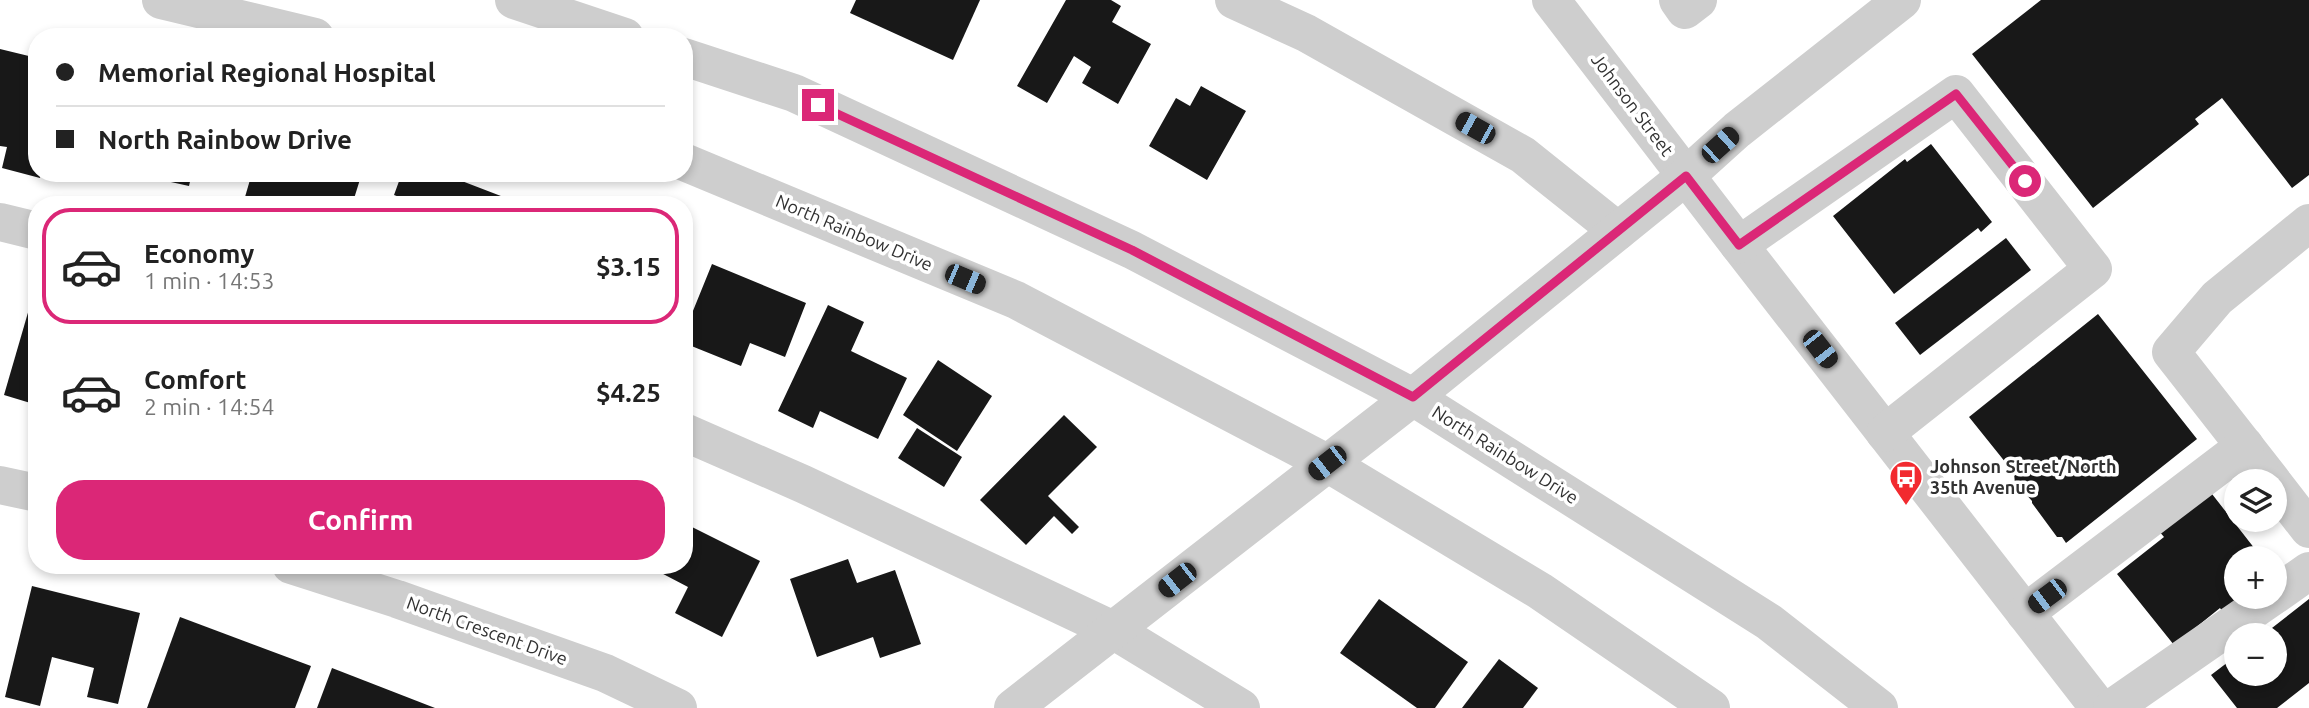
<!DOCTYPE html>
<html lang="en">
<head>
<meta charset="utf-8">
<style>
  body { margin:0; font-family:Ubuntu,sans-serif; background:#f2f2f2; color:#222; height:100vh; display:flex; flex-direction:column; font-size:26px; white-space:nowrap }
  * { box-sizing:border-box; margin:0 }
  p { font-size:23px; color:#767676 }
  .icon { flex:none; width:38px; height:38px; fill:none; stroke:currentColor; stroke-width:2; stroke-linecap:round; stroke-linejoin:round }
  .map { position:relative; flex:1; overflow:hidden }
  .drawer { position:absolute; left:28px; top:196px; width:665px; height:378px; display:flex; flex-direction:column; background:#fff; border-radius:28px; box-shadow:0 4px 10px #0003 }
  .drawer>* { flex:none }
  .guide { position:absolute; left:28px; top:28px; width:665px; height:154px; border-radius:28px; box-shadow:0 4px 10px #0003; display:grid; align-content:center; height:154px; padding:0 28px; background:#fff }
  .controls { position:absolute; left:2224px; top:469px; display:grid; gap:14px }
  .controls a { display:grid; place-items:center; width:63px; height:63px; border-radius:50%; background:#fff; box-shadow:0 4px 10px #0003; font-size:35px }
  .end { position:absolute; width:32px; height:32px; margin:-16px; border:9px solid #db2777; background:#fff; box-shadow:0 0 0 4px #fff }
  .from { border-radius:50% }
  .car { position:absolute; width:21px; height:42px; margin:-21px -10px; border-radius:9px; box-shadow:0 0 5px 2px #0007; background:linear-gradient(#222 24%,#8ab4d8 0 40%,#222 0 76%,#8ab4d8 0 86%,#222 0) }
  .guide b { display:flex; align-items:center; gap:24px; height:66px; font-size:26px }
  .guide b+b { border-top:2px solid #e0e0e0 }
  .guide i { width:18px; height:18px; background:#222 }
  ul { padding:12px 0 0; list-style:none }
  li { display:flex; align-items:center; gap:21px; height:116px; margin:0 14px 10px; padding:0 14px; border:4px solid transparent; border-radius:28px }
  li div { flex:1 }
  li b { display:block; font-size:26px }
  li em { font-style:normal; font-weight:700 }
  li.current { border-color:#db2777 }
  li>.icon { width:63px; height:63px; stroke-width:1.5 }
  .action { display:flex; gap:14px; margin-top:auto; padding:14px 28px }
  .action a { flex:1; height:80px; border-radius:28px; background:#db2777; color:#fff; font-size:28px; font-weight:700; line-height:80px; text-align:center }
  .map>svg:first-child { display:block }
</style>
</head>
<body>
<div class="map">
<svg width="2309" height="708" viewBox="0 0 2309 708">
  <rect width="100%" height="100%" fill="#fff"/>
  <g fill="#181818">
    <path d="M856,0H980L953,60L850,13Z"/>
    <path d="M1066,0H1111L1121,6L1112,22L1151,44L1118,104L1082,83L1091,67L1074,56L1047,103L1017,86Z"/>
    <path d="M2041,0H2309V175L2292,188L2222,98L2195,119L2199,124L2093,208L1972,54Z"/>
    <path d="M0,49L37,58V173H41L40,178L2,168L7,147L0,146Z"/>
    <path d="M1201,86L1246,111L1207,180L1149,146L1176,98L1190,106Z"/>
    <path d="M1931,144L1992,222L1981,232L1978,228L1894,294L1833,216L1905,159L1907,162Z"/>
    <path d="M130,173H192L189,186Z"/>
    <path d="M252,173H362L352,205H268L245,197Z"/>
    <path d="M402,173H441L524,205H411L412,202L394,195Z"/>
    <path d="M2006,238L2031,270L1920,355L1895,323Z"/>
    <path d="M712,264L806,303L785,357L750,343L741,366L684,343V333Z"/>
    <path d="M36,285H37V405L4,395Z"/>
    <path d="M828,305L864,322L851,351L907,378L878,439L820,411L813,428L778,411Z"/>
    <path d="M2098,314L2197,439L2066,543L2062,537H2057L2032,503V501L2024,492L2020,491L2015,484L2014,473L1969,417Z"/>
    <path d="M938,360L992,396L957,451L903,415Z"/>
    <path d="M1064,415L1097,447L1048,496L1079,527L1072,534L1054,516L1026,545L980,500Z"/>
    <path d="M917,428L962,457L944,487L898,458Z"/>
    <path d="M2205,485L2262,558H2236V597H2252L2226,617L2220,608L2174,645L2117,574L2164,537L2154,525Z"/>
    <path d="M684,523L760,561L722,637L675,613L688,587L646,565H684Z"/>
    <path d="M848,559L857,583L895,570L921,644L880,658L873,637L817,657L790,579Z"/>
    <path d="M32,586L140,613L118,704L87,697L94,668L52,657L40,706L5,697Z"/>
    <path d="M1379,599L1468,662L1435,708H1417L1340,653Z"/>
    <path d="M2309,599V683L2277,708H2237L2211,675L2236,656V674H2275V635H2263Z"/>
    <path d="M180,617L311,666L295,708H147Z"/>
    <path d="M1499,659L1538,688L1523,708H1462Z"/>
    <path d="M332,668L435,708H317Z"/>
  </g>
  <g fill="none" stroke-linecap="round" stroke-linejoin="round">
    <g stroke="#cecece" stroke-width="38">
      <path d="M161,0L315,37"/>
      <path d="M514,0L625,37"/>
      <path d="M1234,0L1306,33L1523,155L1618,231"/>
      <path d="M1551,0L1739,245L2099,708"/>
      <path d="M1678,0L1685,10L1698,0"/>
      <path d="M684,57L794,93L1132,250L1413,397L1769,622L1879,708"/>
      <path d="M684,162L1016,300L1327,463L1540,591L1711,708"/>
      <path d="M0,222L37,231"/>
      <path d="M1739,245L1956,94L2093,269L1885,433"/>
      <path d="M684,432L803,484L1113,630L1241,708"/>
      <path d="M2272,481L2171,352L2217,298L2309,223"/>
      <path d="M0,485L37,493"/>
      <path d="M2275,485L2309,529"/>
      <path d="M291,565L397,599L605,673L678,708"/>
      <path d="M2275,595L2309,571"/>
      <path d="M2025,613L2245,446"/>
      <path d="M1013,708L1413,397L1686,176L1737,130L1902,0"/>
      <path d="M2112,708L2272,597"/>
    </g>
  </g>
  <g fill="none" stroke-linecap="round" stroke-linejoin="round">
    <path stroke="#db2777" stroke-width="9" d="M818,105L1132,250L1413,397L1686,176L1739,245L1956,94L2025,181"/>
  </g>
  <defs>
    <symbol id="bus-pin" viewBox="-11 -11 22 30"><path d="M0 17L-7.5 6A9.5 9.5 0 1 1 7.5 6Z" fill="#f22a2f" stroke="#fff"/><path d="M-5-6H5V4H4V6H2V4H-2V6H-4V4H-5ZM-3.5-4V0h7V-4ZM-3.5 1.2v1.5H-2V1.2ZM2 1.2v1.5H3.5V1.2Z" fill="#fff"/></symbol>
  </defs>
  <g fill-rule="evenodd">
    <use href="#bus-pin" x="1887" y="458" width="38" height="52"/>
  </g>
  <g text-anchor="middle" stroke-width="7" stroke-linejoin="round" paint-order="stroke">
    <g font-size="18" fill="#313131" stroke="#fff">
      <text transform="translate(1632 105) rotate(53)" y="6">Johnson Street</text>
      <text transform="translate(854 233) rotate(23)" y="6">North Rainbow Drive</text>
      <text transform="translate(1505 455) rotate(32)" y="6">North Rainbow Drive</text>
      <text transform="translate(487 631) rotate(20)" y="6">North Crescent Drive</text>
    </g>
    <g font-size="18" font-weight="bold" fill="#313131" stroke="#fff" text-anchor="start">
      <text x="1930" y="473">Johnson Street/North<tspan x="1930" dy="21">35th Avenue</tspan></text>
    </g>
  </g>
</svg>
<div class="controls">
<a><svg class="icon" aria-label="layers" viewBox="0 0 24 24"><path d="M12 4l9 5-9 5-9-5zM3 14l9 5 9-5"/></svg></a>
<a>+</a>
<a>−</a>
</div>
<i class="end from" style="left:2025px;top:181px"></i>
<i class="end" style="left:818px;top:105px"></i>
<i class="car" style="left:1475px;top:128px;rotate:299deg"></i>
<i class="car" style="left:1720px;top:145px;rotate:48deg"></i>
<i class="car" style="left:965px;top:279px;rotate:113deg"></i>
<i class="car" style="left:1820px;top:349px;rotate:142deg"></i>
<i class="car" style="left:1327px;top:463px;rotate:232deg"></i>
<i class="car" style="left:1177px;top:580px;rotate:232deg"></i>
<i class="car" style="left:2047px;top:596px;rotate:233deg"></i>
<div class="guide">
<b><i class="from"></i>Memorial Regional Hospital</b>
<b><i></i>North Rainbow Drive</b>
</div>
<section class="drawer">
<ul>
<li class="current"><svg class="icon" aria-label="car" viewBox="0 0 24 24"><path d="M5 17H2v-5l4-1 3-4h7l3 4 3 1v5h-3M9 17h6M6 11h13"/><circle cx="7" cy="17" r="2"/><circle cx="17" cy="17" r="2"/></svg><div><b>Economy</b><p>1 min · 14:53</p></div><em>$3.15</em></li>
<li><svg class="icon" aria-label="car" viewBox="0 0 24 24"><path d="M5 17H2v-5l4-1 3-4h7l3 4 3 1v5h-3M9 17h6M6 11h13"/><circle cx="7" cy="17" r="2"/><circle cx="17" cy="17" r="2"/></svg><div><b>Comfort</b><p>2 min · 14:54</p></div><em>$4.25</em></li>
</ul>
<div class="action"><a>Confirm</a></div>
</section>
</div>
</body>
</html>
